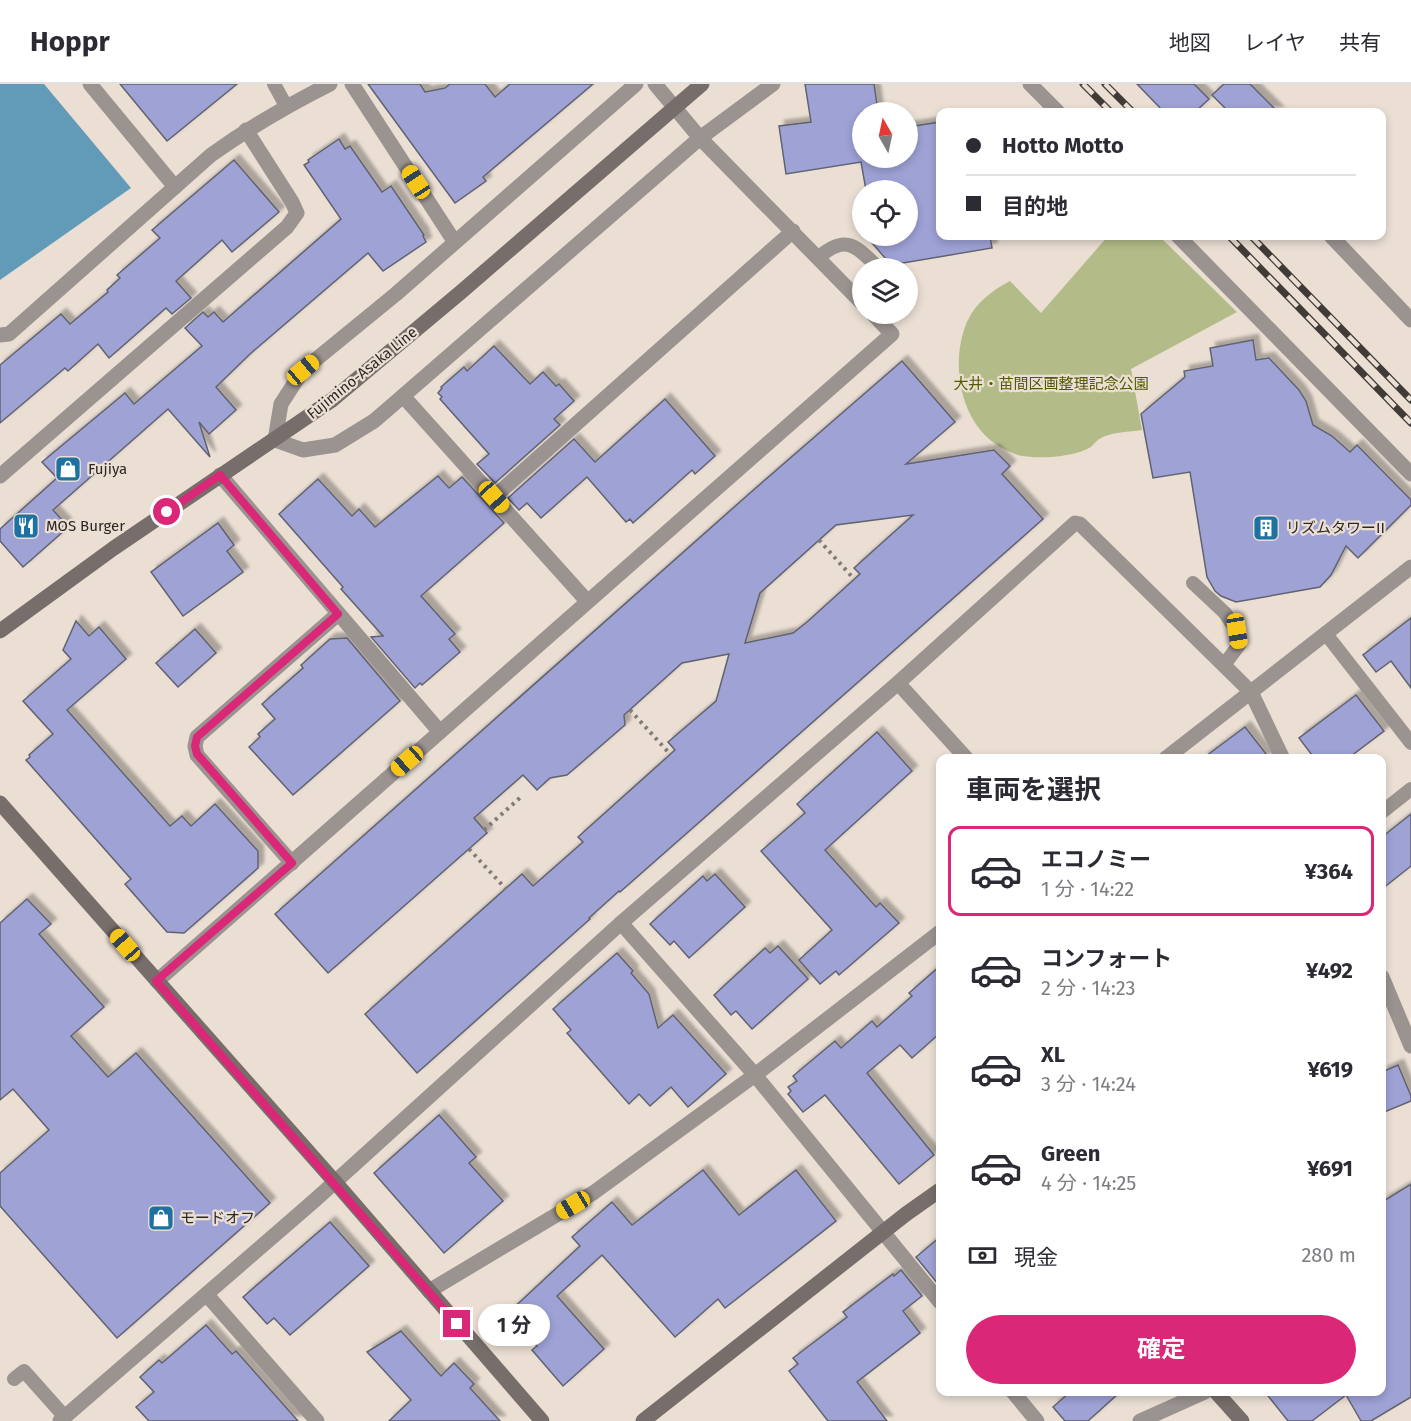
<!DOCTYPE html>
<html lang="ja">
<head>
<meta charset="utf-8">
<style>
  body { margin:0; font-family:"Fira Sans","Noto Sans JP",sans-serif; background:#f7f7f7; color:#2b2b33; height:100vh; display:flex; flex-direction:column; font-size:22px; white-space:nowrap }
  * { box-sizing:border-box; margin:0 }
  p { font-size:20px; color:#7c7c81 }
  .icon { flex:none; width:33px; height:33px; fill:none; stroke:currentColor; stroke-width:2; stroke-linecap:round; stroke-linejoin:round }
  .map { position:relative; flex:1; overflow:hidden }
  .sheet { position:absolute; left:936px; top:670px; width:450px; height:642px; display:flex; flex-direction:column; background:#fff; border-radius:12px; box-shadow:0 3px 9px #0003 }
  .sheet>* { flex:none }
  .top-card { position:absolute; left:936px; top:24px; width:450px; height:132px; border-radius:12px; box-shadow:0 3px 9px #0003; display:grid; align-content:center; height:132px; padding:0 30px; background:#fff }
  .needle { width:39px; rotate:351deg }
  .tools { position:absolute; left:852px; top:18px; display:grid; gap:12px }
  .tools a { display:grid; place-items:center; width:66px; height:66px; border-radius:50%; background:#fff; box-shadow:0 3px 9px #0003; font-size:30px }
  .end { position:absolute; width:27px; height:27px; margin:-14px; border:8px solid #db2777; background:#fff; box-shadow:0 0 0 3px #fff }
  .from { border-radius:50% }
  .bubble { position:absolute; height:42px; border-radius:21px; background:#fff; box-shadow:0 3px 9px #0003; font-size:20px; font-weight:700; line-height:42px; text-align:center }
  .car { position:absolute; width:18px; height:36px; margin:-18px -9px; border-radius:8px; box-shadow:0 0 4px 2px #0007; background:linear-gradient(#f5c518 24%,#345 0 40%,#f5c518 0 76%,#345 0 86%,#f5c518 0) }
  .top-card b { display:flex; align-items:center; gap:21px; height:57px; font-size:22px }
  .top-card b+b { border-top:2px solid #e1e1e2 }
  .top-card i { width:15px; height:15px; background:#2b2b33 }
  ul { padding:0; list-style:none }
  li { display:flex; align-items:center; gap:18px; height:90px; margin:0 12px 9px; padding:0 18px; border:3px solid transparent; border-radius:12px }
  li div { flex:1 }
  li b { display:block; font-size:22px }
  li em { font-style:normal; font-weight:700 }
  li.selected { border-color:#db2777 }
  li>.icon { width:54px; height:54px; stroke-width:1.5 }
  h2 { padding:0 30px; font-size:27px; line-height:72px }
  .pay { display:flex; align-items:center; gap:15px; height:66px; padding:0 30px; font-size:22px }
  .pay p { margin-inline-start:auto }
  .action { display:flex; gap:12px; margin-top:auto; padding:12px 30px }
  .action a { flex:1; height:69px; border-radius:36px; background:#db2777; color:#fff; font-size:24px; font-weight:700; line-height:69px; text-align:center }
  header { display:flex; align-items:center; gap:36px; box-sizing:border-box; height:84px; padding:0 30px; background:#fff; border-bottom:2px solid #e1e1e2 }
  header strong { font-size:28px }
  nav { display:flex; gap:33px; margin-inline-start:auto; font-size:21px }
  .map>svg:first-child { display:block }
</style>
</head>
<body>
<header>
<strong>Hoppr</strong>
<nav><a>地図</a><a>レイヤ</a><a>共有</a></nav>
</header>
<div class="map">
<svg width="1411" height="1337" viewBox="0 0 1411 1337">
  <defs>
    <filter id="shadow"><feDropShadow dx="5.5" dy="-5.5" stdDeviation="1.5" flood-color="#0004"/></filter>
  </defs>
  <rect width="100%" height="100%" fill="#ebdfd4"/>
  <path fill="#b3bc88" d="M1108,152H1159L1237,228L1131,285L1142,346C1130,348 1112,348 1101,354C1097,356 1094,360 1091,363C1074,373 1042,375 1023,372C1018,372 1011,368 1006,366C960,345 949,280 967,238C975,219 993,206 1010,197L1041,229Z"/>
  <path fill="#629bb8" d="M0,0H44L131,104L0,196Z"/>
  <g fill="#9ea2d5" stroke="#61626f" stroke-width="1.5" fill-rule="evenodd" filter="url(#shadow)">
    <path d="M120,0H237L167,57Z"/>
    <path d="M368,0H420L425,8L445,4L450,0H485L495,13L510,0H593L483,93L486,97L455,119Z"/>
    <path d="M805,0H874L878,28H862V74H908V43L940,38V152H990L992,164L897,180L885,174L866,152H908V106H866L861,78L786,90L779,42L811,38Z"/>
    <path d="M1137,0H1194L1209,15L1195,28H1164Z"/>
    <path d="M1224,0H1250L1278,28H1229L1212,11Z"/>
    <path d="M339,55L345,65L350,62L382,108L391,102L424,151L423,152L426,158L383,187L368,169L250,270L216,303L236,326L209,350L199,338L210,373L168,325L53,426L66,440L62,443L65,446L23,483L0,457V445L57,394L42,378L125,309L134,320L202,262L185,244L203,228L208,233L214,228L223,238L341,135L304,81L309,78L308,76Z"/>
    <path d="M234,76L279,128L232,168L222,156L176,197L191,214L172,230L166,224L109,274L98,260L68,287L65,284L0,339V281L61,230L70,240L108,208L107,206L120,194L117,191L160,154L152,146Z"/>
    <path d="M1253,256L1256,276L1269,274L1299,306L1306,317L1313,341L1332,352L1350,368L1357,361L1411,416V421L1358,474L1346,462L1331,491L1320,503L1236,518L1221,512L1215,507L1207,493L1190,388L1153,394L1141,330L1185,293L1184,287L1213,282L1210,264Z"/>
    <path d="M494,262L530,300L543,288L556,302L559,300L574,317L554,335L560,341L495,399L477,380L489,370L440,315L442,313L438,309L442,304L441,303L464,283L467,287Z"/>
    <path d="M902,277L955,338L906,380L994,366L1010,382L1002,390L1043,435L620,808L619,807L589,834L590,835L417,989L365,930L522,790L533,802L583,758L578,753L675,666L668,658L716,617L729,570L682,579L624,631L625,641L567,691L550,694L537,706L523,691L474,734L487,749L328,889L275,830L750,409ZM913,431L854,484L860,490L807,538L793,549L745,559L760,509L836,441Z"/>
    <path d="M665,315L715,372L695,390L692,386L633,439L630,435L626,438L587,393L541,434L527,419L519,426L508,414L574,355L595,378Z"/>
    <path d="M438,392L449,404L462,393L504,439L421,512L455,550L449,555L460,568L422,601L420,599L415,604L371,553L383,552L341,505L343,503L279,430L318,395L352,432L359,425L375,443Z"/>
    <path d="M218,439L234,461L227,467L243,488L183,532L151,488Z"/>
    <path d="M1411,534V604L1391,577L1376,588L1363,571Z"/>
    <path d="M76,537L89,552L99,543L126,575L67,626L170,742L182,732L191,742L215,720L258,767V784L184,849L167,848L125,800L131,795L26,676L30,673L29,671L53,650L23,617L71,575L63,566Z"/>
    <path d="M195,545L216,569L178,603L156,579Z"/>
    <path d="M347,554L400,617L293,711L249,663L260,653L258,650L275,635L262,620L303,584L301,581L330,555Z"/>
    <path d="M1356,611L1384,647L1347,675H1315L1299,654Z"/>
    <path d="M1245,643L1270,675H1202Z"/>
    <path d="M877,648L912,687L825,766L876,823L880,819L899,839L839,891L836,887L820,900L799,876L832,846L761,767L805,729L797,720Z"/>
    <path d="M1411,730V782L1382,805V753Z"/>
    <path d="M715,790L745,823L689,874L674,857L670,861L650,840L703,792L707,797Z"/>
    <path d="M27,815L51,840L39,850L104,923L71,952L108,993L136,969L270,1119L117,1254L0,1122V1089L49,1046L13,1005L0,1016V839Z"/>
    <path d="M778,862L808,895L752,945L736,927L731,931L714,911L765,864L770,869Z"/>
    <path d="M617,869L633,887L631,889L649,910L658,944L673,931L726,990L688,1023L671,1003L650,1022L639,1010L629,1020L567,949L571,946L553,925Z"/>
    <path d="M940,882V949L912,974L900,961L867,989L934,1071L899,1100L825,1011L803,1028L788,1010L791,1007L788,1003L797,997L793,992L835,957L841,964L872,937L877,943L912,912L909,909Z"/>
    <path d="M1398,981L1411,1012V1017L1382,1029V988Z"/>
    <path d="M439,1031L476,1073L469,1079L503,1117L444,1169L374,1089Z"/>
    <path d="M703,1086L739,1131L796,1086L836,1137L725,1224L718,1215L675,1253L602,1171L557,1212L604,1265L563,1302L532,1266L537,1262L508,1229L580,1162L572,1153L612,1118L632,1141Z"/>
    <path d="M1411,1100V1313L1371,1337H1361L1346,1311L1312,1337H1288L1265,1308H1382V1118Z"/>
    <path d="M330,1138L369,1182L290,1251L274,1234L267,1240L243,1213Z"/>
    <path d="M940,1153V1197L938,1200L916,1173Z"/>
    <path d="M901,1186L922,1212L903,1227L920,1249L857,1298L887,1337H828L789,1287L798,1280L793,1274L847,1233L843,1228L893,1190L894,1192Z"/>
    <path d="M206,1241L232,1270L236,1267L298,1337H149L136,1323L154,1308L140,1293L159,1276L162,1279Z"/>
    <path d="M401,1247L441,1292L454,1279L474,1300L470,1304L500,1337H389L411,1316L367,1268Z"/>
    <path d="M1070,1308H1120L1088,1337H1065L1053,1323Z"/>
  </g>
  <g fill="none" stroke-linecap="round" stroke-linejoin="round">
    <g stroke="#837b74" stroke-width="4" stroke-dasharray="3 4.5" stroke-linecap="butt">
      <path d="M819,456L854,495"/>
      <path d="M630,626L670,670"/>
      <path d="M484,746L522,712"/>
      <path d="M469,765L506,805"/>
    </g>
    <g stroke="#9a9390" stroke-width="14">
      <path d="M274,0L286,22"/>
      <path d="M819,173C847,149 856,163 879,184"/>
      <path d="M1193,499L1225,529L1237,547L1239,561L1224,581"/>
      <path d="M1326,550L1411,659"/>
      <path d="M1382,728L1411,705"/>
      <path d="M14,1295L24,1287L65,1333"/>
    </g>
    <g stroke="#9a9390" stroke-width="15">
      <path d="M90,0L175,103"/>
      <path d="M352,0L454,157"/>
      <path d="M655,0L700,54L862,219"/>
      <path d="M1030,0L1058,28"/>
      <path d="M1178,152L1411,390"/>
      <path d="M1331,152L1411,236"/>
      <path d="M0,251L9,250L211,71C249,44 288,21 330,0"/>
      <path d="M403,312L374,337L335,361L303,366L275,356L281,320L303,286L396,210L636,0"/>
      <path d="M220,391L440,648"/>
      <path d="M0,392L287,143L297,129L292,118L246,46"/>
      <path d="M494,413L793,147"/>
      <path d="M587,517L403,312L700,54L773,0"/>
      <path d="M898,599L967,675"/>
      <path d="M1165,675L1411,483"/>
      <path d="M292,779L197,671L195,662L197,653L338,530"/>
      <path d="M621,839L755,991L940,1218"/>
      <path d="M1382,893L1411,962"/>
      <path d="M157,897L892,250L873,230"/>
      <path d="M429,1207L593,1109L755,991L940,848"/>
      <path d="M207,1211L317,1337"/>
      <path d="M1013,1308L1037,1337"/>
      <path d="M60,1337L315,1116L621,839L898,599L1075,439L1080,440L1251,608L1283,675"/>
      <path d="M1140,1337L1205,1308"/>
    </g>
    <g stroke="#776d6a" stroke-width="15">
      <path d="M0,547L114,464L332,316"/>
      <path d="M0,719L335,1098L542,1337"/>
      <path d="M1216,1308L1242,1337"/>
      <path d="M643,1337L906,1130L940,1106"/>
    </g>
    <defs>
      <g id="rail">
        <path d="M1083,0L1111,28"/>
        <path d="M1105,0L1133,28"/>
        <path d="M1229,152L1411,339"/>
        <path d="M1251,152L1411,316"/>
      </g>
    </defs>
    <use href="#rail" stroke="#413b37" stroke-width="7"/>
    <use href="#rail" stroke="#ebdfd4" stroke-width="4.5" stroke-dasharray="14" stroke-linecap="butt"/>
    <path stroke="#776d6a" stroke-width="15" d="M332,316L461,208L702,0"/>
  </g>
  <g fill="none" stroke-linecap="round" stroke-linejoin="round">
    <path stroke="#db2777" stroke-width="8" d="M167,428L220,391L338,530L197,653L195,662L197,670L292,779L156,897L457,1240"/>
  </g>
  <defs>
    <symbol id="shop-square" viewBox="-11 -11 22 22"><rect x="-9" y="-9" width="18" height="18" rx="4" fill="#1d72a2" stroke="#ebdfd4"/><path d="M-5-2.5h2.3a2.7 3.5 0 0 1 5.4 0H5L5.5 6h-11ZM-1.5-2.5h3a1.5 2.3 0 0 0-3 0Z" fill="#fff"/></symbol>
    <symbol id="restaurant-square" viewBox="-11 -11 22 22"><rect x="-9" y="-9" width="18" height="18" rx="4" fill="#1d72a2" stroke="#ebdfd4"/><path d="M-5-6h1v4h1v-4h1v4h1v-4h1v5L-1.5 .5V6h-2V.5L-5-1ZM5-6V6H3V1.5H1.5Q1.5-4 5-6Z" fill="#fff"/></symbol>
    <symbol id="building-square" viewBox="-11 -11 22 22"><rect x="-9" y="-9" width="18" height="18" rx="4" fill="#1d72a2" stroke="#ebdfd4"/><path d="M-4-6H4V6H1V3H-1V6H-4ZM-2.5-4.3h1.7v1.8h-1.7ZM.8-4.3h1.7v1.8H.8ZM-2.5-1h1.7V.8h-1.7ZM.8-1h1.7V.8H.8Z" fill="#fff"/></symbol>
  </defs>
  <g fill-rule="evenodd">
    <use href="#shop-square" x="53" y="370" width="30" height="30"/>
    <use href="#restaurant-square" x="11" y="427" width="30" height="30"/>
    <use href="#building-square" x="1251" y="429" width="30" height="30"/>
    <use href="#shop-square" x="146" y="1119" width="30" height="30"/>
  </g>
  <g text-anchor="middle" stroke-width="4.5" stroke-linejoin="round" paint-order="stroke">
    <g font-size="15" fill="#2c2723" stroke="#ebdfd4">
      <text transform="translate(362 289) rotate(-39)" y="5">Fujimino-Asaka Line</text>
    </g>
    <g font-size="15" fill="#515b00" stroke="#ebdfd4">
      <text x="1051" y="305">大井・苗間区画整理記念公園</text>
    </g>
    <g font-size="15" fill="#2c2723" stroke="#ebdfd4" text-anchor="start">
      <text x="88" y="390">Fujiya</text>
      <text x="46" y="447">MOS Burger</text>
      <text x="1286" y="449">リズムタワーII</text>
      <text x="180" y="1139">モードオフ</text>
    </g>
  </g>
</svg>
<div class="tools">
<a><svg class="needle" viewBox="-14 -14 28 28"><path d="M0-13l5 13h-10z" fill="#e53935"/><path d="M0 13l5-13h-10z" fill="#7c7c81"/></svg></a>
<a><svg class="icon" aria-label="locate" viewBox="0 0 24 24"><circle cx="12" cy="12" r="6"/><path d="M12 2v4M12 18v4M2 12h4M18 12h4"/></svg></a>
<a><svg class="icon" aria-label="layers" viewBox="0 0 24 24"><path d="M12 4l9 5-9 5-9-5zM3 14l9 5 9-5"/></svg></a>
</div>
<i class="end from" style="left:167px;top:428px"></i>
<i class="end" style="left:457px;top:1240px"></i>
<div class="bubble" style="left:478px;top:1220px;width:72px">1 分</div>
<i class="car" style="left:416px;top:98px;rotate:327deg"></i>
<i class="car" style="left:303px;top:286px;rotate:50deg"></i>
<i class="car" style="left:494px;top:413px;rotate:138deg"></i>
<i class="car" style="left:1237px;top:547px;rotate:171deg"></i>
<i class="car" style="left:407px;top:677px;rotate:229deg"></i>
<i class="car" style="left:125px;top:861px;rotate:319deg"></i>
<i class="car" style="left:573px;top:1121px;rotate:239deg"></i>
<div class="top-card">
<b><i class="from"></i>Hotto Motto</b>
<b><i></i>目的地</b>
</div>
<section class="sheet">
<h2>車両を選択</h2>
<ul>
<li class="selected"><svg class="icon" aria-label="car" viewBox="0 0 24 24"><path d="M5 17H2v-5l4-1 3-4h7l3 4 3 1v5h-3M9 17h6M6 11h13"/><circle cx="7" cy="17" r="2"/><circle cx="17" cy="17" r="2"/></svg><div><b>エコノミー</b><p>1 分 · 14:22</p></div><em>¥364</em></li>
<li><svg class="icon" aria-label="car" viewBox="0 0 24 24"><path d="M5 17H2v-5l4-1 3-4h7l3 4 3 1v5h-3M9 17h6M6 11h13"/><circle cx="7" cy="17" r="2"/><circle cx="17" cy="17" r="2"/></svg><div><b>コンフォート</b><p>2 分 · 14:23</p></div><em>¥492</em></li>
<li><svg class="icon" aria-label="car" viewBox="0 0 24 24"><path d="M5 17H2v-5l4-1 3-4h7l3 4 3 1v5h-3M9 17h6M6 11h13"/><circle cx="7" cy="17" r="2"/><circle cx="17" cy="17" r="2"/></svg><div><b>XL</b><p>3 分 · 14:24</p></div><em>¥619</em></li>
<li><svg class="icon" aria-label="car" viewBox="0 0 24 24"><path d="M5 17H2v-5l4-1 3-4h7l3 4 3 1v5h-3M9 17h6M6 11h13"/><circle cx="7" cy="17" r="2"/><circle cx="17" cy="17" r="2"/></svg><div><b>Green</b><p>4 分 · 14:25</p></div><em>¥691</em></li>
</ul>
<div class="pay"><svg class="icon" aria-label="cash" viewBox="0 0 24 24"><path d="M3 7h18v10H3z"/><circle cx="12" cy="12" r="2"/></svg>現金<p>280 m</p></div>
<div class="action"><a>確定</a></div>
</section>
</div>
</body>
</html>
